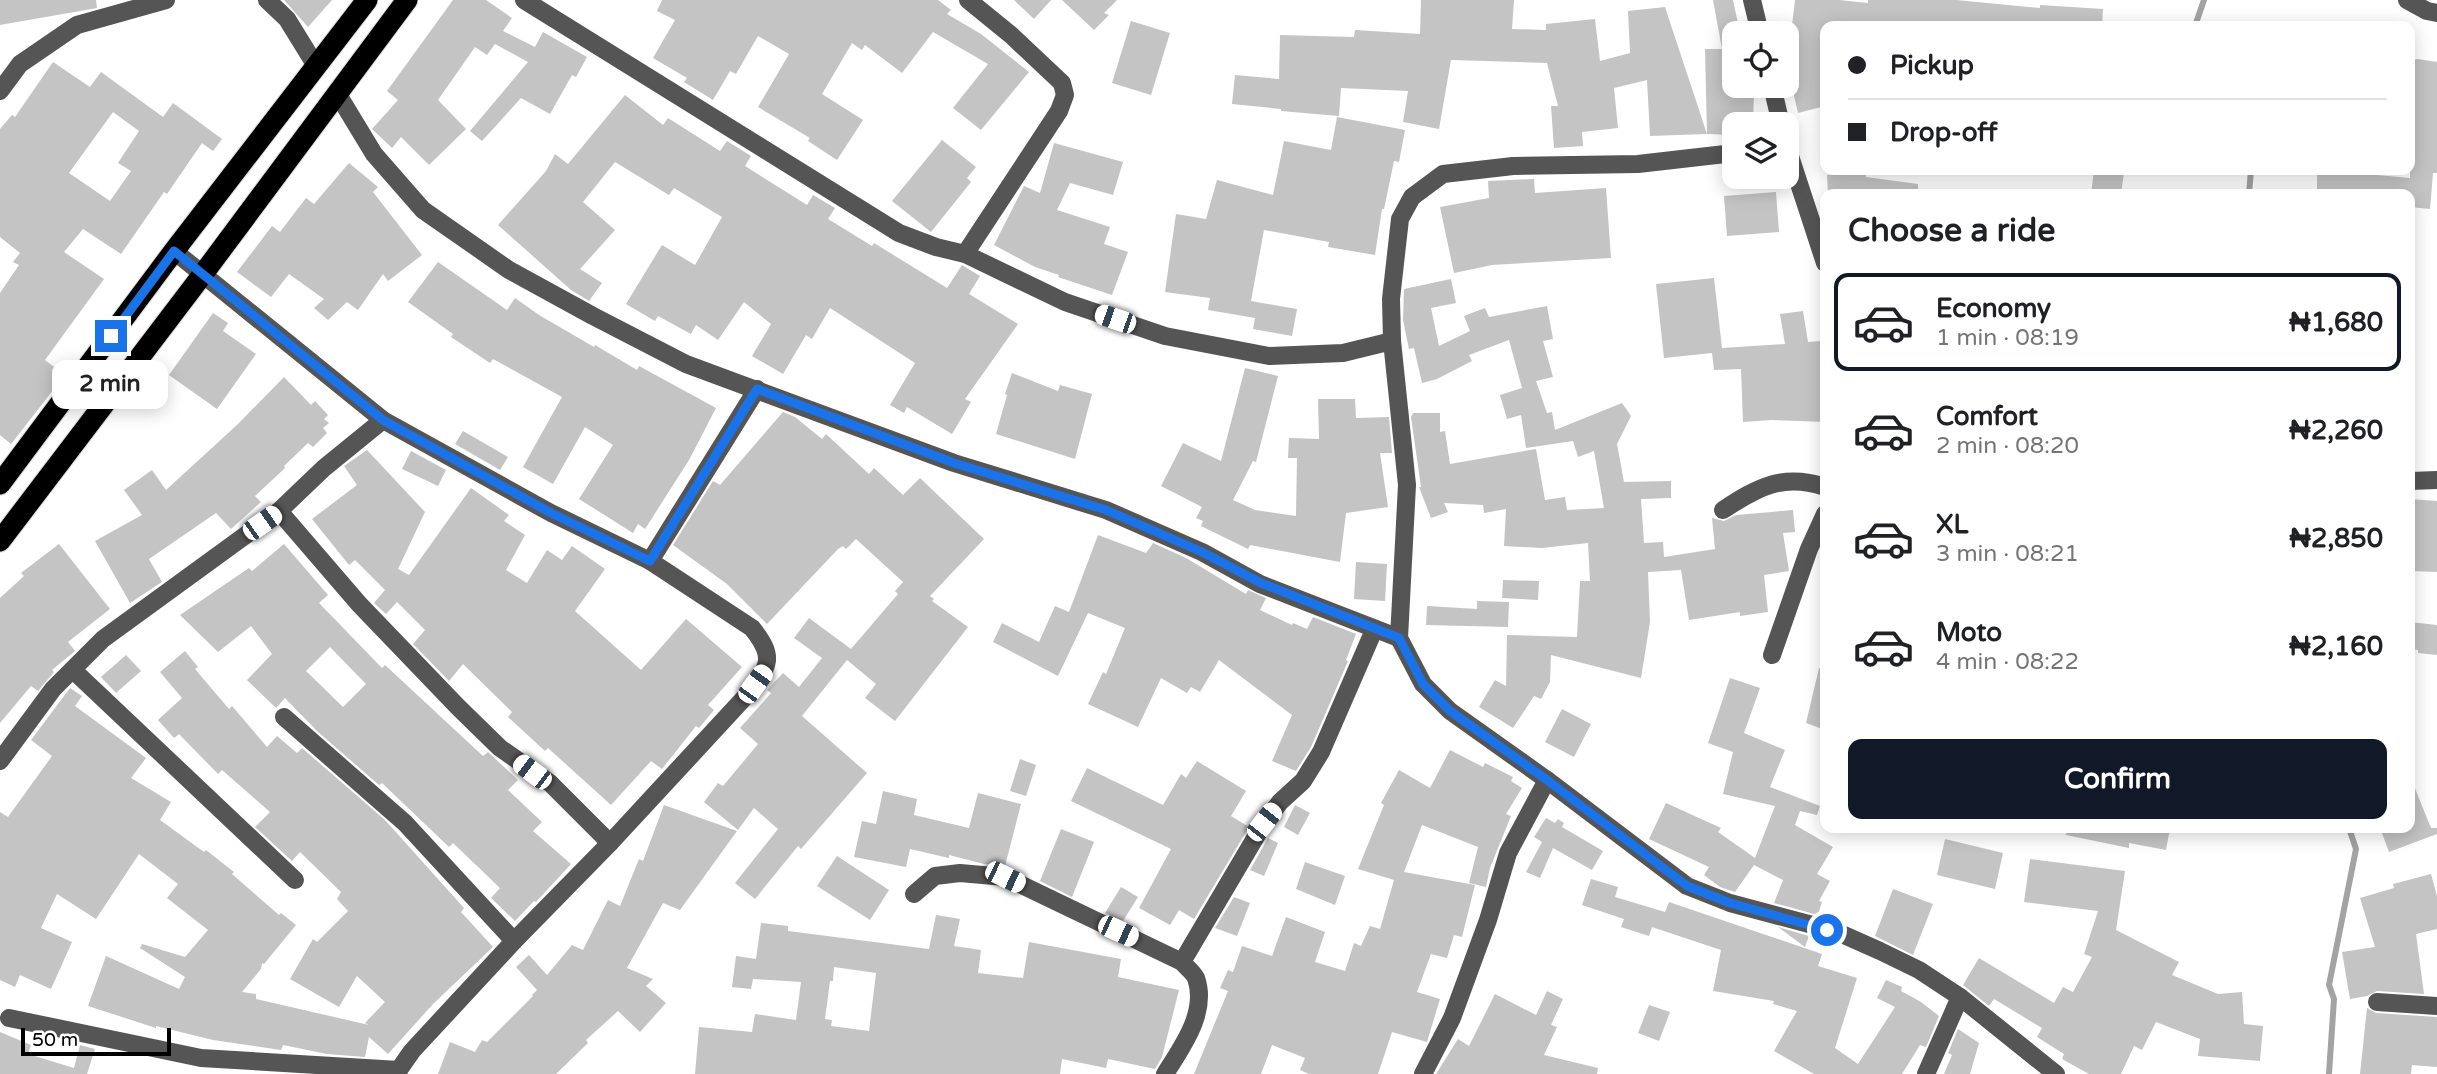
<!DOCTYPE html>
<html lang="en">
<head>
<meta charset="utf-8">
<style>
  body { margin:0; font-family:"Varela Round",sans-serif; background:#f6f6f6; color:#202124; height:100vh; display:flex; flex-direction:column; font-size:26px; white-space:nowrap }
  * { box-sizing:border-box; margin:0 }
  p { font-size:23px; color:#757577 }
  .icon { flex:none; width:38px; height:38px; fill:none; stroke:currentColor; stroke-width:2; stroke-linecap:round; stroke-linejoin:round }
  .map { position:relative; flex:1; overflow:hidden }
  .details { position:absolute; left:1820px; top:189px; width:595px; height:644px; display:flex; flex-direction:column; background:#fff; border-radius:14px; box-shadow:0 4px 18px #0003 }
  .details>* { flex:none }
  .guide { position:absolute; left:1820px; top:21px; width:595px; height:154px; border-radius:14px; box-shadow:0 4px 18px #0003; display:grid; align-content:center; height:154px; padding:0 28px; background:#fff }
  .controls { position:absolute; left:1722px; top:21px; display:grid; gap:14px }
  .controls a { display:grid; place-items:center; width:77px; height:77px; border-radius:14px; background:#fff; box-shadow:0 4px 18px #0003; font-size:35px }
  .scale { position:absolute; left:21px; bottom:18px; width:150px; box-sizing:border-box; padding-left:7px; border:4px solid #000; border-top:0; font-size:19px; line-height:24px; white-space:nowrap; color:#000; -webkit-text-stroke:5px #fff; paint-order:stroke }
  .end { position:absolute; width:32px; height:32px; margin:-16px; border:9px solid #1a73e8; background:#fff; box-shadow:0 0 0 4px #fff }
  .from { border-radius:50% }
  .bubble { position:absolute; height:49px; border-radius:14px; background:#fff; box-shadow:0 4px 18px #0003; font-size:23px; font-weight:700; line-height:49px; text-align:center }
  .car { position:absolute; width:21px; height:42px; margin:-21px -10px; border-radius:9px; box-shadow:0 0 5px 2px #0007; background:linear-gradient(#fff 24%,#345 0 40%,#fff 0 76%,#345 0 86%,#fff 0) }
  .guide b { display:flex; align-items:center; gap:24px; height:66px; font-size:26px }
  .guide b+b { border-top:2px solid #e0e0e0 }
  .guide i { width:18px; height:18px; background:#202124 }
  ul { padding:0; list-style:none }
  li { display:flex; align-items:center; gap:21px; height:98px; margin:0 14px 10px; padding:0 14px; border:4px solid transparent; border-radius:14px }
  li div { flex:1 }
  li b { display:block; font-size:26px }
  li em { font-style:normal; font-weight:700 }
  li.current { border-color:#111827 }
  li>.icon { width:63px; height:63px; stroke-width:1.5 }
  h2 { padding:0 28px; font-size:32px; line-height:84px }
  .action { display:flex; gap:14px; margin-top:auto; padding:14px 28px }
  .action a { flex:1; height:80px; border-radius:14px; background:#111827; color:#fff; font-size:28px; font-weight:700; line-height:80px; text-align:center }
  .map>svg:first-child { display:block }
</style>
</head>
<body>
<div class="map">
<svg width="2437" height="1074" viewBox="0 0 2437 1074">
  <rect width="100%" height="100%" fill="#fff"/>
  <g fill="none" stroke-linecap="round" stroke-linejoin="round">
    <g stroke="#a3a3a3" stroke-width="6">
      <path d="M2195,26L2204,0"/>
      <path d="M2249,194L2251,170"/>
      <path d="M2329,1074L2334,999L2329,985L2356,849L2349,828"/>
    </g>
  </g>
  <g fill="#c4c4c4" fill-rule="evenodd">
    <path d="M0,0H96L97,8L0,25Z"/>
    <path d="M284,0H332L308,27Z"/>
    <path d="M453,0H486L512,18L503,31L535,47L543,32L587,57L576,77L572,75L550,114L521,98L482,141L470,131L528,62L495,44L487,55L475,47L438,100L466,129L429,165L401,137L392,148L372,129L398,100L387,91Z"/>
    <path d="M662,0H938L951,10L947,14L981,34L1029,72L981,130L953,108L988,64L933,32L902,73L865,45L862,50L852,43L822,94L863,120L837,160L808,141L810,138L758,107L789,54L758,36L736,74L730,71L713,100L684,82L687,78L653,58L675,20L657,11Z"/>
    <path d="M1014,0H1051L1034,19Z"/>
    <path d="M1062,0H1117L1104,13L1109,15L1094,30Z"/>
    <path d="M1421,0H1514L1512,29L1546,30V24L1595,19L1600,61L1630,53L1628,11L1665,7L1707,134L1650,136L1647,80L1614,88L1618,128L1582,132L1583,146L1554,148L1551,106H1558L1547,63L1451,60L1439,129L1403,122L1408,91L1341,88L1339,116L1281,111V109L1232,104L1235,75L1279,79L1280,35L1354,37L1355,30L1420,34Z"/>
    <path d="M1713,0H1733L1740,33H1734V91H1754L1753,124H1734V135L1707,134L1705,49H1722Z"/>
    <path d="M1795,0H1839L1868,3V0H1956L2040,8V5L2103,9L2102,26H1825V106L1798,113L1792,87L1787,86L1788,25H1792Z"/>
    <path d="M1131,21L1170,33L1151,95L1112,83Z"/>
    <path d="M2418,59L2437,62V173H2433L2430,209L2410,207V194H2317V170H2354V173L2410,178V60Z"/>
    <path d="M53,62L90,87L101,72L163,117L173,103L222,139L213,151L202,143L167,194L164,192L121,254L83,229L64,252L104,279L45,360L65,375L11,444L0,435V293L19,265L13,262L20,253L0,237V129L12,115L15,117ZM113,112L139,131L118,163L131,171L110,201L69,173Z"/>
    <path d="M625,95L663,125L668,118L720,151L727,141L751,156L745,166L807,205L813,195L835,208L828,219L872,246L874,243L947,288L962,265L980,276L969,294L1018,324L965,399L971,402L952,434L907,407L904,413L890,405L915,363L830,308L812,339L806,335L783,374L752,356L771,324L744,302L718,340L696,325L691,334L658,316L655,321L626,304L662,245L695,265L722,217L674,188L669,195L615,162L583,202L615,230L580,269L602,283L589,301L571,290L498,225L546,171L555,154L568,164Z"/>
    <path d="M1337,117L1405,130L1399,162L1394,161L1384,209H1382L1375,255L1328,247L1329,242L1264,230L1251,301L1297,309L1292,336L1253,329L1255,318L1208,310L1210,298L1165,292L1176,214L1206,219L1217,180L1273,195L1284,141L1331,150Z"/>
    <path d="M942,140L976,167L967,178L971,182L931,232L892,201Z"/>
    <path d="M1054,143L1123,162L1113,195L1070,183L1057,210L1110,227L1104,244L1128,252L1112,295L1058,277L1059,275L1035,267L994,245L1024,186L1040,193Z"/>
    <path d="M349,163L378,187L373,192L422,255L388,281L383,274L358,310L347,302L328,320L314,308L324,299L289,274L271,297L237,272L272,226L280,232L306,198L314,204Z"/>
    <path d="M2094,170L2124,172L2121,194H2091Z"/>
    <path d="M1866,173V177L1918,184V194H1828L1827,175Z"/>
    <path d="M1534,179L1535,193L1606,188L1611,258L1492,265L1454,273L1440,207L1489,198L1488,181Z"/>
    <path d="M1776,192L1779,232L1727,236L1724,196Z"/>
    <path d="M438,262L507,310L515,298L539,315L594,347L595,345L637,370L639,366L716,408L689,460L645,529L638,524L633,533L579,499L613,445L585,427L553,484L523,467L562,397L493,359L490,363L451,337L453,334L408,302Z"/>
    <path d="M1714,278L1722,348L1785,344L1780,314L1803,311L1808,342L1821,341L1825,384V422L1771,420L1743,422L1741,369L1714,370L1712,353L1664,358L1656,284Z"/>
    <path d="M1451,279L1456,303L1431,308L1439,346L1470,331L1464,316L1485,308L1489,317L1547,306L1553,339L1543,341L1553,377L1536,381L1547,413L1552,412L1555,430L1622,403L1631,416L1617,444L1624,482L1671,481V498L1641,499L1644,543L1663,542L1664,557L1715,549L1712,518L1724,521L1736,515L1793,510L1795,532L1783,533L1789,571L1764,575L1768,612L1740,616V612L1689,620L1681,570L1648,572L1650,622L1641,678L1551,655L1550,682L1541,699L1534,696L1513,728L1479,707L1495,680L1506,686L1507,635L1577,637L1580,581H1590L1588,543L1542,548L1504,546L1506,509L1484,513L1483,505L1444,503L1448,512L1431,518L1419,487H1421L1411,417L1413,413H1440V432L1445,431L1450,464L1536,449L1545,500L1565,497L1567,510L1604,508L1594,451L1578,457L1573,441L1526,448L1521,415L1507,419L1500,395L1522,388L1509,340L1469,355L1472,361L1437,379L1422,383L1414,348L1409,349L1403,320L1404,289Z"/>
    <path d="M213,313L228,323L223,331L256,354L217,409L169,375Z"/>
    <path d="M1245,368L1278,376L1256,462L1253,461L1233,500L1255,510L1296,516L1297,458H1288L1289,438L1319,439L1318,399H1355L1356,418L1389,417L1392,453H1380L1388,507L1346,513L1340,562L1250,545L1248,549L1201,526L1203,521L1196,518L1202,507L1161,486L1183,443L1221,461Z"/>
    <path d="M1012,373L1058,391L1060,385L1092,394L1075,459L996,434L1007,395L1005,394Z"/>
    <path d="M284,377L311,405L315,401L328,415L324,419L329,423L323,428L327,433L313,447L308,443L284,466L285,468L255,496L261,502L231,529L216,513L149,559L162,582L130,603L95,541L142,515L124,490L152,470L166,490L238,424Z"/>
    <path d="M783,412L795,417L822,439L826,434L869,474L874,468L903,495L920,478L984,539L930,596L934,599L932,601L968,627L895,721L865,698L876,684L847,660L802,716L867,773L801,849L798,846L755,899L735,883L778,829L754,808L738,830L704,802L718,783L723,786L758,744L740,728L771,693L767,690L783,673L799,687L822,658L794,638L809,618L851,649L898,594L895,591L903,582L856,539L846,549L843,546L838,549L767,624L727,584L673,545L713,481L720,485Z"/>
    <path d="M463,431L508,457L500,470L455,444Z"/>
    <path d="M367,450L425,512L398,569L409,575L471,488L509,515L504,521L525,535L506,570L527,583L547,550L562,560L572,546L605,569L575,611L641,670L686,619L742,667L708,705L714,710L699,728L696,726L662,769L651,761L611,805L548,748L545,751L508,717L512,712L463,664L449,681L413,644L425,630L397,602L386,614L374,603L385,590L355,560L349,565L312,519L357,485L344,466Z"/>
    <path d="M411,451L446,470L438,486L402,469Z"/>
    <path d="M2410,499L2437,501V572L2410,571Z"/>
    <path d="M1098,535L1146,553L1153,543L1186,558L1246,594L1248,590L1266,598L1260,610L1292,625L1293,623L1307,629L1313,617L1356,634L1346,660L1348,661L1311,747L1296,771L1272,761L1292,715L1219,660L1200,692L1191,687L1187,693L1161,678L1138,727L1088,704L1103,672L1106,674L1125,628L1088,613L1058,676L993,642L1002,623L1039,642L1055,606L1069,612Z"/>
    <path d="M59,544L110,609L68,642L75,651L52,670L54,672L38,691L31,686L0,723V598L24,576L21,573Z"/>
    <path d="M284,544L328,595L319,603L382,668L385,665L483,756L488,752L518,780L508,790L542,822L533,831L571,864L536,902L534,901L515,921L491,898L500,888L453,843L449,847L382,783L379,785L318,732L285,698L276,708L247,680L272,654L251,626L218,652L180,615L249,568L252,571ZM330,647L366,684L343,707L306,671Z"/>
    <path d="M1356,562L1387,564L1385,601L1354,599Z"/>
    <path d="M1503,580L1539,581L1538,600L1502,598Z"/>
    <path d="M1477,601L1509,602L1508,627L1426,625L1427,606L1477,609Z"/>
    <path d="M2410,622L2437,625V655L2418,653V650L2410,649Z"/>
    <path d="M185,651L198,667L195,669L229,709L232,706L267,747L277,736L297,753L302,748L385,820L464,908L461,912L493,947L433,1004L388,1054L369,1037L365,1057L327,1054L283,1045L281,1050L213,1040L156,1026V1028L88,1006L106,956L179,989L185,977L140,948L142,944L185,957L208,930L167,898L178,884L139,854L96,919L57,894L41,928L72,942L51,989L20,975L15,987L0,980V812L8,817L52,756L31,740L70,688L82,696L75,706L146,758L131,778L171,802L160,820L204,852L206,850L234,872L232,874L279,915L281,913L296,925L264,964L262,963L261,969L242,992L256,994V999L369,1025L365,1023L385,1002L357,976L339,1007L290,979L313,939L317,942L348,911L337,899L341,892L300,852L292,861L255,827L270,812L222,770L218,774L179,734L174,738L158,720L182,698L160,672Z"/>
    <path d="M126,655L141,671L116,693L101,677Z"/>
    <path d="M1819,668L1825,669V730L1806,723Z"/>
    <path d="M1730,678L1760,688L1744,733L1785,750L1770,787L1820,806L1817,815L1800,811L1795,825L1833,847L1817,874L1830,881L1819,901L1822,902L1818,915L1774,903L1783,880L1754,865L1735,892L1720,887L1704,875L1709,867L1649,839L1666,803L1721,828L1718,832L1755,858L1775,806L1723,794L1733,752L1708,743Z"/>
    <path d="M1562,709L1591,724L1574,757L1545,742Z"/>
    <path d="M1450,750L1483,767L1485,763L1513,777L1511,781L1522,788L1506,814L1511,816L1490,868L1486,887L1469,883L1478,847L1422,825L1404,872L1475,885L1462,937L1454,935L1447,958L1431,954L1417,992L1440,999L1427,1042L1392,1032L1378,1074H1309L1300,1070L1305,1058L1272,1045L1261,1074H1194L1228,991L1220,988L1228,970L1233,972L1242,946L1272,956L1286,917L1325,932L1315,962L1345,971L1354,943L1361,946L1370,926L1380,929L1394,880L1358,869L1384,805L1381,803L1399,770L1430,788Z"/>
    <path d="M1020,759L1036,765L1026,796L1010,791Z"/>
    <path d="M1197,761L1246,791L1231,816L1249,827L1194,919L1179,910L1170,925L1139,908L1171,849L1071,801L1087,768L1163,805L1181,774L1186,778Z"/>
    <path d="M2410,776L2431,828H2437V834L2389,852L2380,828H2410Z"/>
    <path d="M883,791L917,799L914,815L969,828L978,793L1021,804L1005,866L984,864L949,855V858L910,849L906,867L854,857L862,821L876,824Z"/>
    <path d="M664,805L737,831L680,910L663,903L627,968L653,979L646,986L666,1003L640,1032L618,1011L586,1040L588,1043L556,1074H438L450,1042L475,1052L482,1040L487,1042L533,996L532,995L537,990L516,967L529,955L547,975L572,945L583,950L608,900L620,906L639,859L643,861Z"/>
    <path d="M1295,805L1310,813L1298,835L1284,827Z"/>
    <path d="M1546,818L1555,823L1558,819L1564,823L1562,827L1603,851L1592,870L1553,848L1540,878L1526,872L1542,842L1534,837Z"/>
    <path d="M2067,828H2170L2166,850L2129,843V848L2066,835Z"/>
    <path d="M1061,829L1094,842L1072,897L1040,881Z"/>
    <path d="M1268,838L1278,843L1264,876L1250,870Z"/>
    <path d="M1945,839L2003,853L1995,889L1937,875Z"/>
    <path d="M837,856L889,890L870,920L817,886Z"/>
    <path d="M2030,859L2125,871L2116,930L2179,962L2172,975L2218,994L2242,992L2244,1024L2263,1026L2260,1061L2198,1056L2200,1039L2156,1022L2142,1050L2134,1046L2121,1074H2089L2062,1059L2064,1054L2037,1037L2042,1028L1994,999L1989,1006L1963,985L1979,958L2054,1003L2063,987L2073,992L2092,957L2084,954L2098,911L2024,902Z"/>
    <path d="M1305,862L1345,876L1335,905L1296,889Z"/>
    <path d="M2431,874L2437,896V929L2416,934L2424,994L2377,991L2367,996L2350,999L2342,952L2375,947L2360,898L2394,888L2393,884Z"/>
    <path d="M1591,879L1618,887L1615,897L1665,912L1669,902L1822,954L1818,966L1857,978L1835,1048L1858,1064L1895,1007L1877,998L1886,980L1902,987L1901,991L1921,1002L1939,1016L1926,1047L1920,1045L1902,1074H1814L1774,1051L1797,1011L1773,1004L1774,1001L1713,991L1721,950L1652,927L1649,936L1621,927L1624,919L1582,905Z"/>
    <path d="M1121,887L1138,897L1123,921L1105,913Z"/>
    <path d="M1893,889L1933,904L1913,955L1875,936Z"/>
    <path d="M1234,897L1250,903L1237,936L1215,928Z"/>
    <path d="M936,915L960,919L954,946L981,950L978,973L1023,978L1029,942L1121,959L1118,977L1179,990L1162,1057L1155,1069L1108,1059L1106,1068L1062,1059L1060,1074H695L699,1027L752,1032L755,1014L796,1020L801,982L753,979L751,989L732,987L736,956L756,959L761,923L788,926V931L929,949ZM834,967L876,973L869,1031L831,1026L832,1020L825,1019L830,981H833Z"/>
    <path d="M1778,927L1809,936L1805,947Z"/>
    <path d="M1547,991L1563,999L1551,1025L1557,1027L1544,1055L1598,1068L1597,1074H1436L1458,1039L1469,1046L1495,994L1536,1015Z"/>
    <path d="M1649,1005L1670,1012L1659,1041L1638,1033Z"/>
    <path d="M2367,1008L2376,1013L2437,1017V1067L2412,1065L2411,1074H2360Z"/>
    <path d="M1958,1029L1979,1043L1970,1074H1944L1952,1055L1948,1053Z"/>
    <path d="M0,1032L31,1045L28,1054L74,1068L80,1045L95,1049L87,1074H0Z"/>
  </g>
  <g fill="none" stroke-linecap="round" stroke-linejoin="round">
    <defs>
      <g id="highway">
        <path d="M0,484L174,251L367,0"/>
        <path d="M0,541L203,274L407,0"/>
      </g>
    </defs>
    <use href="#highway" stroke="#dbdbdb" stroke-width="23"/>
    <g stroke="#555" stroke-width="18">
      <path d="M267,0L287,19L316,66"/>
      <path d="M524,0L899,233L936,247L965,254L1065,302L1165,336L1269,356L1343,353L1392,341"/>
      <path d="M1752,0L1760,33"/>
      <path d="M2407,0L2427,11L2437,13"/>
      <path d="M1772,86L1781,124"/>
      <path d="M0,91L20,64L77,25L166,0"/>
      <path d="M337,93L374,154L423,210L509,270L593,316L686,364L954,463L1106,510L1202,552L1260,584L1399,638"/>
      <path d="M1787,147L1825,263"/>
      <path d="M1734,153L1638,164L1513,166L1443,174L1412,197L1400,219L1391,299L1392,341L1407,485L1399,638L1423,684L1450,711L1547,780L1687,886L1730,903L1835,931L1880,951L1919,970L1960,997L2056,1074"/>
      <path d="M174,251L383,420L551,513L650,561L752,628C777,659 768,667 746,696L610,843L514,941L412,1051L396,1074"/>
      <path d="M965,254L1059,111L1065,95L1062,83L1011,35L968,0"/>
      <path d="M2410,481L2437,480"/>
      <path d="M1723,510C1758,487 1783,473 1825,487"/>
      <path d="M279,511L360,605L458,707L500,748L550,783L610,843"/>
      <path d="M650,561L757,389"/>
      <path d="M1772,655L1809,549L1825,514"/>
      <path d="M73,670L295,880"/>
      <path d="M284,717L405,823L514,941"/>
      <path d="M0,761L53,689L103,639L279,511L324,468L383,420"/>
      <path d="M914,894L935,876L960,873L1005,877L1182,962C1186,967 1193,972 1196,978C1208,1012 1182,1047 1165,1074"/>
      <path d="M1182,962L1264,823L1280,802L1303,781L1321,752L1374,630"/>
      <path d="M2377,1002L2437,1006"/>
      <path d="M9,1018L201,1058L399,1070"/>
      <path d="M1423,1074L1452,1018L1488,920L1508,853L1547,780"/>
      <path d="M1926,1074L1960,997"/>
    </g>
    <use href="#highway" stroke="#000" stroke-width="21"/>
  </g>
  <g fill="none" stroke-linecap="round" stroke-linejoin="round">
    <path stroke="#1a73e8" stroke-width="9" d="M111,336L174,251L383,420L551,513L650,561L757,389L954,463L1106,510L1202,552L1261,583L1399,638L1423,684L1450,711L1547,780L1687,886L1730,903L1827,930"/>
  </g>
</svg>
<div class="controls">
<a><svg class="icon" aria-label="locate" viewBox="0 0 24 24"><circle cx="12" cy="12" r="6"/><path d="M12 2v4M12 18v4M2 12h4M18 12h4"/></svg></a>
<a><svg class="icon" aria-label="layers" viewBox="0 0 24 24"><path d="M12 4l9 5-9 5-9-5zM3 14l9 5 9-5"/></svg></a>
</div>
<div class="scale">50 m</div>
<i class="end from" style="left:1827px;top:930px"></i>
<i class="end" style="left:111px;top:336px"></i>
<div class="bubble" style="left:52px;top:360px;width:116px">2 min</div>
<i class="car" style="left:1115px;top:319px;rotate:289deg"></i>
<i class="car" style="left:262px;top:523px;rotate:55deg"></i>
<i class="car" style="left:755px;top:684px;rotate:36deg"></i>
<i class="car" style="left:532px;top:772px;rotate:307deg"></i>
<i class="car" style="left:1264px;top:822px;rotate:38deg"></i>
<i class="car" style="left:1005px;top:877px;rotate:116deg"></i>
<i class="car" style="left:1118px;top:931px;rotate:115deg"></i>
<div class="guide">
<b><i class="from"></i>Pickup</b>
<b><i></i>Drop-off</b>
</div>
<section class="details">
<h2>Choose a ride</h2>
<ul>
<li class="current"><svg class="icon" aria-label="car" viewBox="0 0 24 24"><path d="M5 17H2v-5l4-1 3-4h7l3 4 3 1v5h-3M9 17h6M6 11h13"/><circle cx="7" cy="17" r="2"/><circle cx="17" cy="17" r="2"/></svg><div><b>Economy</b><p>1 min · 08:19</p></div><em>₦1,680</em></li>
<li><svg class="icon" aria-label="car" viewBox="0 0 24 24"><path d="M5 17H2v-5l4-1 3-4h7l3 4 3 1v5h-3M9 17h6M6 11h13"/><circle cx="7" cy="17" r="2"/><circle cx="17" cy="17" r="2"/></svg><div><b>Comfort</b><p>2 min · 08:20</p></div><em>₦2,260</em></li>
<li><svg class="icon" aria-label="car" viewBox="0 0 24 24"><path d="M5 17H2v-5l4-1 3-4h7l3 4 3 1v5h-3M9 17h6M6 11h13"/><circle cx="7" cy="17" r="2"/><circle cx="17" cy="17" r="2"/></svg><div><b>XL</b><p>3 min · 08:21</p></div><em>₦2,850</em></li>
<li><svg class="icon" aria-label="car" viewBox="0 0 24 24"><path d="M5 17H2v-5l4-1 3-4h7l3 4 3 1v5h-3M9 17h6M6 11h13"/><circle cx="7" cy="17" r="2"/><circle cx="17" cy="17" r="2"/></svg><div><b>Moto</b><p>4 min · 08:22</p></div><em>₦2,160</em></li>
</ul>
<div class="action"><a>Confirm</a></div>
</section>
</div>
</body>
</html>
